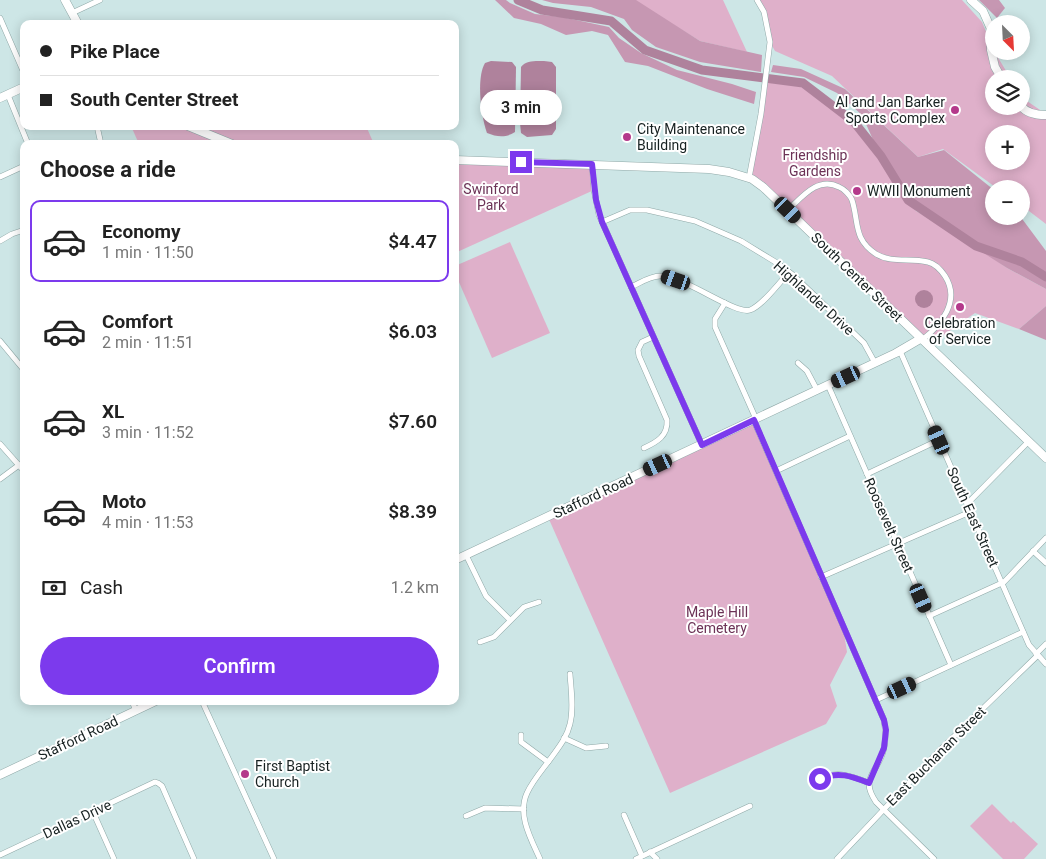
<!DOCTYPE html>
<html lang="en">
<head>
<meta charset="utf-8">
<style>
  body { margin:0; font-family:Roboto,sans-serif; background:#f6f6f6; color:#222; height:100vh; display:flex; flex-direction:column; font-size:19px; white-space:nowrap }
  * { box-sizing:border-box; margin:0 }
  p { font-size:16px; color:#767676 }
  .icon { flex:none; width:28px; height:28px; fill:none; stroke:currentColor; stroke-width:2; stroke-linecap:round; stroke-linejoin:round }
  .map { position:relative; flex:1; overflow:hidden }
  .drawer { position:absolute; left:20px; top:140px; width:439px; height:565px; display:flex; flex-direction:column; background:#fff; border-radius:10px; box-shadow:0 2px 12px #0003 }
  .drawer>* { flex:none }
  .banner { position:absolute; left:20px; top:20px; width:439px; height:110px; border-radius:10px; box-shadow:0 2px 12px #0003; display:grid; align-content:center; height:110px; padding:0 20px; background:#fff }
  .needle { width:32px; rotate:156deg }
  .fabs { position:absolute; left:985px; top:15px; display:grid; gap:10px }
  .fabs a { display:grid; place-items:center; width:45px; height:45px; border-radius:50%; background:#fff; box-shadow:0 2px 12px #0003; font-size:25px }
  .end { position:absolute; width:22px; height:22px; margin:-11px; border:6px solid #7c3aed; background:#fff; box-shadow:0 0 0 2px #fff }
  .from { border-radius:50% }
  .bubble { position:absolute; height:35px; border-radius:18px; background:#fff; box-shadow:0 2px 12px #0003; font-size:16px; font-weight:600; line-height:35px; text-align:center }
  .car { position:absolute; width:15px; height:30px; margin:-15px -8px; border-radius:6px; box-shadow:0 0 4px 1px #0007; background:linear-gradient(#222 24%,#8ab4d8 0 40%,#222 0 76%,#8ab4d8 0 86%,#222 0) }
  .banner b { display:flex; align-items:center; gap:18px; height:48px; font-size:19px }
  .banner b+b { border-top:1px solid #e0e0e0 }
  .banner i { width:12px; height:12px; background:#222 }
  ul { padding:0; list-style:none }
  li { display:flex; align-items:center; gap:15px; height:82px; margin:0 10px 8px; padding:0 10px; border:2px solid transparent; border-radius:10px }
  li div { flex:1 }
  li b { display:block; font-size:19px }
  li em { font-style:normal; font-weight:600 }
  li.on { border-color:#7c3aed }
  li>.icon { width:45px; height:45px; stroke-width:1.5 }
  h2 { padding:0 20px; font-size:22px; line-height:60px }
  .pay { display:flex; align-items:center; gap:12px; height:55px; padding:0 20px; font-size:19px }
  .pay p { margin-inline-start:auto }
  .action { display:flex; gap:10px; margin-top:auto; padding:10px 20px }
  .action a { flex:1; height:58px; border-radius:30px; background:#7c3aed; color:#fff; font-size:20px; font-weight:600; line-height:58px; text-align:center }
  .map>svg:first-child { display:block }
</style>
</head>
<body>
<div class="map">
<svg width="1046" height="859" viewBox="0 0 1046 859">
  <rect width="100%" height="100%" fill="#cde6e6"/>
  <g fill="#dfb0ca" fill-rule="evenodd">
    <path d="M633,0H723L747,52L700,41Z"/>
    <path d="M758,0H962L982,22L994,51L1011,79H994V106H1021V95L1024,99L1046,114V224L1021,205V189H998L943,149L918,157L832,76L775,51L770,42ZM994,134H1021V161H994Z"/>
    <path d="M765,82L805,87L854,122L881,156L916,211L967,240L1007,268L1046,289V306L1019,329L975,313L931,344L749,178Z"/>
    <path d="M131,126H366L374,144H139Z"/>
    <path d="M455,160L592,164L594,190L455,253Z"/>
    <path d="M510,242L550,333L492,358L455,273V266Z"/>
    <path d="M754,421L842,621L847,652L830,685L837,706L826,724L670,793L548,517Z"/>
    <path d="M992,804L1011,823L1013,821L1038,844L1024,859H1003L970,826Z"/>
  </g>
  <g fill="#c697b2">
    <path d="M495,0H506L510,3L535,14L562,17L609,27L619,38L641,53L677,70L732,84L756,92L754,104L707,89L648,66L625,62L608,35L592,31L566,35L541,24L514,18Z"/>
    <path d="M542,0H636L700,41L762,55L761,72L700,62L656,47L632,30L624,19L591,7L553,3Z"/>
    <path d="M979,0H999L1005,8L997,18Z"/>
    <path d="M773,65L801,69L845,89L918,157L944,150L994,190V216H1020L1046,251V289L1007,268L915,209L878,151L862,115L837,93L804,77L771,72Z"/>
    <path d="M1046,306V340L1019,329Z"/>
  </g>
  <g fill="#af829c">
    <path d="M491,61L512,62L516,67L515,132C506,138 497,137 487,133C481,117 476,78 485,63Z"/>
    <path d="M544,61L552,62L556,67V129L552,135L527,137L521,133L520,123L521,67C526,60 536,61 544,61Z"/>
    <circle cx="924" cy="299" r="9"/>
  </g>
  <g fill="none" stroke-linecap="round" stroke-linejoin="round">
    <path stroke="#af829c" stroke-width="9" d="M518,0L542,10L611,21L645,50L702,70L803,83L854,122L881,156L908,200L976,246L1022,262L1046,277"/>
    <defs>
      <g id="street">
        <path d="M72,13L100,0"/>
        <path d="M0,18L24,73"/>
        <path d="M8,95L28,144"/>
        <path d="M97,126L101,144"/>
        <path d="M592,164L594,190L599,215L702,445"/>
        <path d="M0,177L24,166"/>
        <path d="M749,178L761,114L770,42L764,12L757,0"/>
        <path d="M788,210C802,197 818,176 839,187C844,189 850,195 852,200C859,222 853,239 876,254C893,264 910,257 928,262C936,264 941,270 945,276C961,301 941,325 922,340"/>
        <path d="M602,222L630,210H647L695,221L741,241L777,263L793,275L864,343L875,363"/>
        <path d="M0,241L12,234L24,230"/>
        <path d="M631,287C640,283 650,276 660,276C685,276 735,315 750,310C762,306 780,282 789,272"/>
        <path d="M725,303L715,319V327L756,419"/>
        <path d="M0,341L24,370"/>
        <path d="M900,351L1029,645L1046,664"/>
        <path d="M798,363L807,371L817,390"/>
        <path d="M828,385L951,665"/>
        <path d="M754,421L884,720C886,732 886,744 882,755C874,775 861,780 876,802L934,859"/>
        <path d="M0,444L24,471"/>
        <path d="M644,448C657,442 668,436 667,420L639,356L638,350L642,342L653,337"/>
        <path d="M776,471L850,436"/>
        <path d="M867,474L939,440"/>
        <path d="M0,479L19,465"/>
        <path d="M967,504L1029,441"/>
        <path d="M1033,551L1046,563"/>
        <path d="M466,555L486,596L510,620"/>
        <path d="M821,577L970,512"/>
        <path d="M929,616L1004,582L1046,538"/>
        <path d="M480,642L494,637L524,607L539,602"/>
        <path d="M1036,654L1046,644"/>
        <path d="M876,700L1023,632"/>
        <path d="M132,701L136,711"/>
        <path d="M202,701L274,859"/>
        <path d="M521,735V742L548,762"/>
        <path d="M564,738L586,748L606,746"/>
        <path d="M815,782C833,769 850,775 869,783"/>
        <path d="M93,812L114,859"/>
        <path d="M624,815L642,856"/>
        <path d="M466,816L485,808L524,809"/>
        <path d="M650,852L657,859"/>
        <path d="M0,855L155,782L158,783L162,786L194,859"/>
        <path d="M540,859C531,839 517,815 527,793C533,780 543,769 551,758C559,747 567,737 570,724C574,708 571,690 570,674"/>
        <path d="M636,859L750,806"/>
        <path d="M837,859L939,751L1037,656"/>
      </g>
      <g id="secondary">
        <path d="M65,0L78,24"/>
        <path d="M971,0L983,11L991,29V50L995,67L1002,79"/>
        <path d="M0,98L24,87"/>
        <path d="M1021,106C1027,114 1037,115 1046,115"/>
        <path d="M188,126L232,144"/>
        <path d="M455,160L709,169L729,172L752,179L763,187L1046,458"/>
        <path d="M455,560L817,390L896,353L920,339"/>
        <path d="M0,775L156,701"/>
      </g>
    </defs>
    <use href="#street" stroke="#8fa8a7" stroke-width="6"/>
    <use href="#secondary" stroke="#8fa8a7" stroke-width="9"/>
    <use href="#street" stroke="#fff" stroke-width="5"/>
    <use href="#secondary" stroke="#fff" stroke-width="8"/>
  </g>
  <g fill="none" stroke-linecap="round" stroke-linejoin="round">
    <path stroke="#7c3aed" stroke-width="6" d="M521,162L592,164L596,200L602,222L702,445L754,420L884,720L886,730L884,748L869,783C851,776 838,771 820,779"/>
  </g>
  <g fill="#b4398b" stroke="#fff" stroke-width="2">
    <circle cx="955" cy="110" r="5"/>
    <circle cx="627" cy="137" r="5"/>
    <circle cx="857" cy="191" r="5"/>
    <circle cx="960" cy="307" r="5"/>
    <circle cx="245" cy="774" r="5"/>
  </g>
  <g text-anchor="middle" stroke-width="4" stroke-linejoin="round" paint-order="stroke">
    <g font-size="14" fill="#172121" stroke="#fff" text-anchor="start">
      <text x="945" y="107" text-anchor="end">Al and Jan Barker<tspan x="945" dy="16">Sports Complex</tspan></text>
      <text x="637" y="134">City Maintenance<tspan x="637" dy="16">Building</tspan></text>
      <text x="867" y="196">WWII Monument</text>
      <text x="960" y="328" text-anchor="middle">Celebration<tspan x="960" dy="16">of Service</tspan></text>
      <text x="255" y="771">First Baptist<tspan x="255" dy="16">Church</tspan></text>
    </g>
    <g font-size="14" fill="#6c3256" stroke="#fff">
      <text x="815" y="160">Friendship<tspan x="815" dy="16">Gardens</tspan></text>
      <text x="491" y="194">Swinford<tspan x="491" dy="16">Park</tspan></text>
      <text x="717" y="617">Maple Hill<tspan x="717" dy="16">Cemetery</tspan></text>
    </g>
    <g font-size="14" fill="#172121" stroke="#fff">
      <text transform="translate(857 277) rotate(44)" y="5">South Center Street</text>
      <text transform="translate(814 298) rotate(42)" y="5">Highlander Drive</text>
      <text transform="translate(593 496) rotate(-25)" y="5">Stafford Road</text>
      <text transform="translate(973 517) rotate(66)" y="5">South East Street</text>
      <text transform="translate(889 525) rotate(66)" y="5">Roosevelt Street</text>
      <text transform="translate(78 738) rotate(-25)" y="5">Stafford Road</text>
      <text transform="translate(936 756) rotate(-45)" y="5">East Buchanan Street</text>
      <text transform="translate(77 819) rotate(-25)" y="5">Dallas Drive</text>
    </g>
  </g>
</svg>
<div class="fabs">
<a><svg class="needle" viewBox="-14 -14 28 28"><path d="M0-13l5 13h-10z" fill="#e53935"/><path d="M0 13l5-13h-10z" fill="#767676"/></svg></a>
<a><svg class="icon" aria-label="layers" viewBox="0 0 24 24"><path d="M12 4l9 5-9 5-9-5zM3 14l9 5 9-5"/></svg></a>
<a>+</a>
<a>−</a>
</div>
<i class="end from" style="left:820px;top:779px"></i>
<i class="end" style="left:521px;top:162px"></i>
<div class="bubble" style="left:480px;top:90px;width:82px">3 min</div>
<i class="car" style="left:788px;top:210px;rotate:134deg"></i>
<i class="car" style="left:676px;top:280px;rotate:289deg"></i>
<i class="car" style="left:846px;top:377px;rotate:245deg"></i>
<i class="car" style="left:939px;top:440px;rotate:336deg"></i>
<i class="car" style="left:658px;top:465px;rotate:245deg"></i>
<i class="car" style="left:921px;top:598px;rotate:156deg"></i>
<i class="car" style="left:902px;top:688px;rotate:65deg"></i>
<div class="banner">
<b><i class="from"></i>Pike Place</b>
<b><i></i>South Center Street</b>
</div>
<section class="drawer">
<h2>Choose a ride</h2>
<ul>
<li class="on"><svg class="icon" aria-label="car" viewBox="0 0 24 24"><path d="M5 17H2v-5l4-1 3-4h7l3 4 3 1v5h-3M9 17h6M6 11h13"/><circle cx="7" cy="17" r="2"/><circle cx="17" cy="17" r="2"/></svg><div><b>Economy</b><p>1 min · 11:50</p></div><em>$4.47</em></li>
<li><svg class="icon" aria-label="car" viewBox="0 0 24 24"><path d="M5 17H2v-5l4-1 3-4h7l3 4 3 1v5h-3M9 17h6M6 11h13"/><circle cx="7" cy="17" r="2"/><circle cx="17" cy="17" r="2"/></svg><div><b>Comfort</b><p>2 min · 11:51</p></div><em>$6.03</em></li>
<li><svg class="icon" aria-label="car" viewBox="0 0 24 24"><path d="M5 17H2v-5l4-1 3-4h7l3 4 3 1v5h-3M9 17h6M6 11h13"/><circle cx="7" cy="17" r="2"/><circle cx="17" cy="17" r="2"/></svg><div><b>XL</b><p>3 min · 11:52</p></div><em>$7.60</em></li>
<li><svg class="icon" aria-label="car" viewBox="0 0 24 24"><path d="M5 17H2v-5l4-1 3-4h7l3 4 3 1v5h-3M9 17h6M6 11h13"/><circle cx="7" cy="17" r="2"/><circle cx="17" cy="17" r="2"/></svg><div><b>Moto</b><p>4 min · 11:53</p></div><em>$8.39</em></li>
</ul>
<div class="pay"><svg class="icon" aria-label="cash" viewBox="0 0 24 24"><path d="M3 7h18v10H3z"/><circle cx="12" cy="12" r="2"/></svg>Cash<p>1.2 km</p></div>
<div class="action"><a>Confirm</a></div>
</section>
</div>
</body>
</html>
